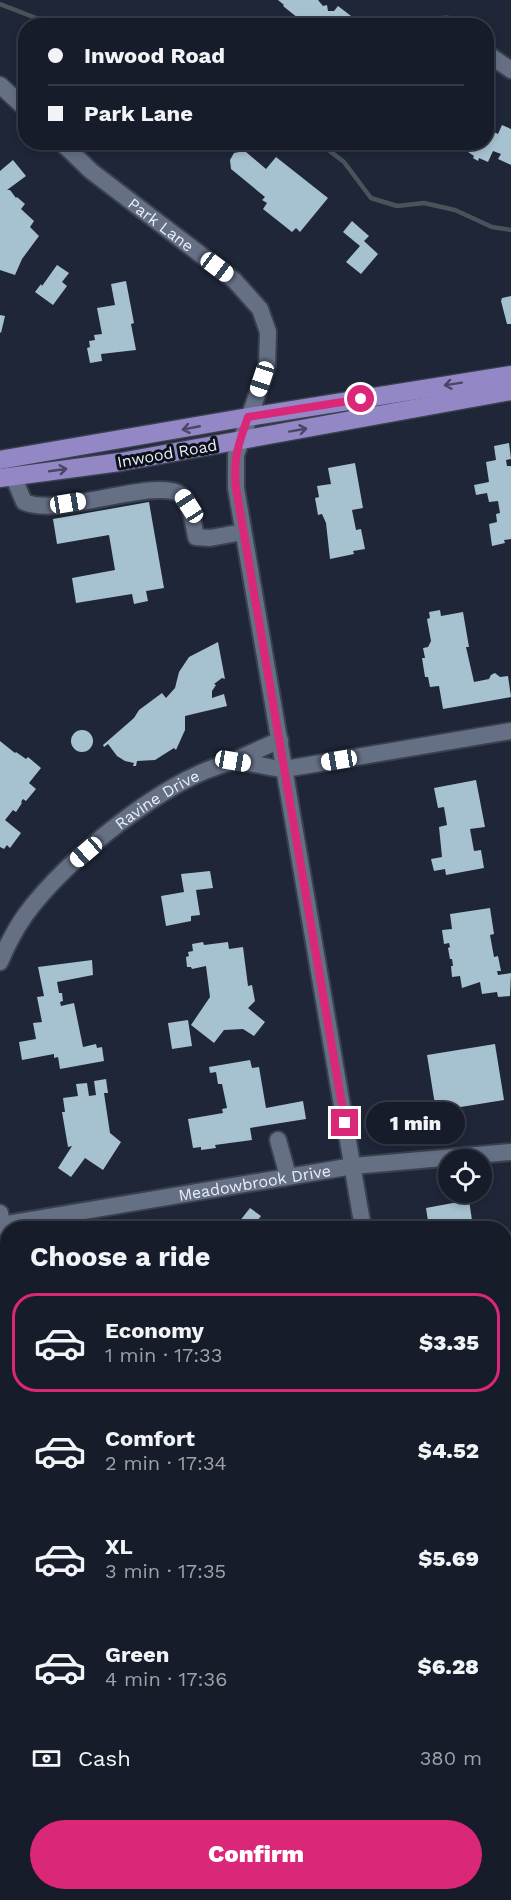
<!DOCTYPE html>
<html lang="en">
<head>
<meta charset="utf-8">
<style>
  body { margin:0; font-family:"Work Sans",sans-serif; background:#1f2532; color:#f1f3f6; height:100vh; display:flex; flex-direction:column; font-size:22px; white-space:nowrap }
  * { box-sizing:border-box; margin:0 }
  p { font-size:20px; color:#9ea1a8 }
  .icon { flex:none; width:33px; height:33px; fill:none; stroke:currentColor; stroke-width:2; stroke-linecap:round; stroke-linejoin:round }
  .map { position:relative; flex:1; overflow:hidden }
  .sheet { position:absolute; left:0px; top:1221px; width:512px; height:680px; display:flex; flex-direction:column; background:#161c2a; border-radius:24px 24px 0 0; box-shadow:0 3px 9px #0003,0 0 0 2px #353a47 }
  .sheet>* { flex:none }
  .top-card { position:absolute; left:18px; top:18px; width:476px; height:132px; border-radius:24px; box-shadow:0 3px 9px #0003,0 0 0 2px #353a47; display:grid; align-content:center; height:132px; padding:0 30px; background:#161c2a }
  .controls { position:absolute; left:438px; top:1149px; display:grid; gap:12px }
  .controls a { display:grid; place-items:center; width:54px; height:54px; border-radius:50%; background:#161c2a; box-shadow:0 3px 9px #0003,0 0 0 2px #353a47; font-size:30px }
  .end { position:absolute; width:27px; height:27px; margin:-14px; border:8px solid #db2777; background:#fff; box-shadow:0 0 0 3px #fff }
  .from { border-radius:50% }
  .bubble { position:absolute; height:42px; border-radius:21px; background:#161c2a; box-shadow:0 3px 9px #0003,0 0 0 2px #353a47; font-size:20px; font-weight:800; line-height:42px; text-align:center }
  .car { position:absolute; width:18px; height:36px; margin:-18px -9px; border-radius:8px; box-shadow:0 0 4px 2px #0007; background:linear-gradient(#fff 24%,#345 0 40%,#fff 0 76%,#345 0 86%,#fff 0) }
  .top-card b { display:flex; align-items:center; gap:21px; height:57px; font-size:22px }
  .top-card b+b { border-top:2px solid #353a47 }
  .top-card i { width:15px; height:15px; background:#f1f3f6 }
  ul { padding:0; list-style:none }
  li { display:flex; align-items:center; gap:18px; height:99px; margin:0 12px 9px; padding:0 18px; border:3px solid transparent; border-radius:24px }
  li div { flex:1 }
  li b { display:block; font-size:22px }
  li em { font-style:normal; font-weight:800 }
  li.selected { border-color:#db2777 }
  li>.icon { width:54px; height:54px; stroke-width:1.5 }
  h2 { padding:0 30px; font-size:27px; line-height:72px }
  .pay { display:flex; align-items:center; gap:15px; height:66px; padding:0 30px; font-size:22px }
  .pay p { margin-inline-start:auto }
  .action { display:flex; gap:12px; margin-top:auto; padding:12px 30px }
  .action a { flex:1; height:69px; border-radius:36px; background:#db2777; color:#fff; font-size:24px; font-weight:800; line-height:69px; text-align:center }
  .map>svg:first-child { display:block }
</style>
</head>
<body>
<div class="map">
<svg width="511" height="1900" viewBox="0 0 511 1900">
  <rect width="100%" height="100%" fill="#1e2638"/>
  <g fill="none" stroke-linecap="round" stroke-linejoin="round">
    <g stroke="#47555a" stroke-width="4.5">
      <path d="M0,4L36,18L200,21L211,26"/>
      <path d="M318,142L344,162L371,198L397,206L424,203L455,210L492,227L511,230"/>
    </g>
  </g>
  <g fill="#a6c1d0">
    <path d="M278,0H318L323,6L327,5L328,11H334L338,6L355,19L349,26H318L313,21L308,26L283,6L284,5Z"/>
    <path d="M502,125L511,129V165L498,159L501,154L493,151L488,162L479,158L478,161L473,158L474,156L468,152L470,147L461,142H486V128L498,134Z"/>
    <path d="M239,152H246L266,169L276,157L328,198L300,232L296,228L292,232L263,209L267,203L262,200L265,197L231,169L230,160L234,153Z"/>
    <path d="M13,160L26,176L7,190H10L16,198L17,197L25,204L21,209L34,221L30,227L39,236L22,259L15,275L0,270V171Z"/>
    <path d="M352,221L369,236L364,241L378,254L361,274L346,262L360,246L343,232Z"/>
    <path d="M57,265L69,273L62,282L67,286L53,305L35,292L41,284L42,286Z"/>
    <path d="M126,281L134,323L131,324L136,350L101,354L102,361L90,363L87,348L90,347L89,341L95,340L94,335L102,334L97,308L115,305L111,284Z"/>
    <path d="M511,296V324H507L501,301L502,298Z"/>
    <path d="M0,315L5,316L1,333L0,332Z"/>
    <path d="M509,443L511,459L506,460L507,466H511V539L504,540L505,543L492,546L489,524L497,522L496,514L500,513L498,501L489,502L487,493L476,495L474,485L489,482L486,462L496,460L494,446Z"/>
    <path d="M355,463L363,508L352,510L356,530L361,529L365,549L353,551L354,554L330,559L326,523L322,514L318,515L315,498L319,497L317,486L331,484L328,468Z"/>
    <path d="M149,502L164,588L146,591L148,601L134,604L132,594L76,603L72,578L115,570L109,535L57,544L53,519Z"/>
    <path d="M440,610L441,616L463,612L469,647H466L474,682L489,679L491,675L495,673L500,677L508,676L511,697L443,709L439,686L430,687L428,677H425L422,658H425L423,648L428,647L431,641L427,619L430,618L429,612Z"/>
    <path d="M218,642L225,679L222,678L214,684L216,685L212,691V698L224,694L227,706L185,716V730L176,750L174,748L155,760L137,761L136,766H133L134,763L125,761L117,756L108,744L104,747L103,745L134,718L139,710L162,693L166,698L175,688L179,672L189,657Z"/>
    <circle cx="82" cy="741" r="11"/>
    <path d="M0,741L15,753L16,752L26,759L28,757L41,768L29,783L36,789L26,801L23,799L21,802L22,803L16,812L13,810L5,820L21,833L10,848L7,845L4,849L0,847Z"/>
    <path d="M476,780L485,827L470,829L474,851L481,850L484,868L446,875L445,869L434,871L431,859L442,857L439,827L447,825L444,807L438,808L434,788Z"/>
    <path d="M210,871L213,888L196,890L200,915L191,916V921L166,926L161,896L184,892L181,874Z"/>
    <path d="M490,908L494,934L490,935L494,957L498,956L501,971H497L498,975L511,973L510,996L498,997L497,992L482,994L480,982L462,988L460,976L452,977L451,966H453L452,959H450L448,948L450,947L449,943L444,944L442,930L452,929L450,914Z"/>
    <path d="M203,942L204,945L228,942L229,949L243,947L248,986L252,985L255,1001L248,1008L265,1022L254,1036L243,1029L224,1030L214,1043L191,1025L210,997L206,966L192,969L191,967H187L186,957L189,956L188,952L193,951L192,944Z"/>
    <path d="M92,960L93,975L57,982L59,993H62L63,1001L60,1002L61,1006L74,1003L83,1047L96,1044L97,1048L102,1047L104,1061L60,1069L58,1057L54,1058V1054L22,1060L19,1042L36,1039L33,1023L42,1022L37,997L44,996L38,967Z"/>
    <path d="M188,1020L192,1046L172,1049L168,1023Z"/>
    <path d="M495,1044L504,1100L436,1111L427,1055Z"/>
    <path d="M250,1060L252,1068L259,1067L266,1108L303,1101L306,1119L250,1128L252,1140L215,1145L216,1148L201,1150V1147L193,1148L188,1119L223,1113L222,1109L227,1108L222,1084H218L216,1072L210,1073L209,1067Z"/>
    <path d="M106,1079L108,1093H104L110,1133L121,1142L103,1170L85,1158L71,1177L58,1168L72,1146L68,1147L62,1112H65L63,1098L78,1096L76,1084L87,1083L89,1096L96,1095L94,1081Z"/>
    <path d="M469,1200L473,1227L429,1228L426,1208Z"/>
    <path d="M250,1208L261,1216L252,1228H237L235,1227Z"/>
    <path d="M8,1486V1506L0,1507V1487Z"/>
    <path d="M3,1654H8V1681H3L5,1692H0V1664L2,1668H6Z"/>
  </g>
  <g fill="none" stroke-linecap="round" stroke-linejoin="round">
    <defs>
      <g id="minor">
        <path d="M446,25L447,26"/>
        <path d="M486,53L511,70"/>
        <path d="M0,85L26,109"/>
        <path id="s1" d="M61,142L91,171L234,280L260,309L268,332L267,366L236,455V488L363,1228"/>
        <path d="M13,476L24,502C59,518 159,476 181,495C192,505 193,524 196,537L210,538L243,532"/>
        <path d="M233,761L280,740"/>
        <path id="s2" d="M0,962C7,945 16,928 26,914C66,859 165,779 231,762C242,759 270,769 285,769L511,731"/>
        <path d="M278,1140L288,1176"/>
        <path d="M0,1213L8,1258"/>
        <path id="s3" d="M0,1225L353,1166L511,1152"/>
        <path d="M0,1586L8,1585"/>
        <path d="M504,1879L511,1878"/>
        <path d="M480,1893L481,1900"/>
        <path d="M379,1900L421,1893"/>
      </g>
      <g id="major">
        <path d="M0,460L248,417L511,375"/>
        <path d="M0,478L120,462L511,391"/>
      </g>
    </defs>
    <use href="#minor" stroke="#39404f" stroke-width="20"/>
    <use href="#major" stroke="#39404f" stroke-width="21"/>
    <use href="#minor" stroke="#657085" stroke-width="16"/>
    <use href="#major" stroke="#9487c6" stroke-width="18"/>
  </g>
  <defs><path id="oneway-shaft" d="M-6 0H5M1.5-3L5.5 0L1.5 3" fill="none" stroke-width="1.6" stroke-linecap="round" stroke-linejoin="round" transform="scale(1.5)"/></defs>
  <g stroke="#494666">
    <use href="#oneway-shaft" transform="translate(453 384) rotate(171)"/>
    <use href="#oneway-shaft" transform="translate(191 428) rotate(169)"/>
    <use href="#oneway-shaft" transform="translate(298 430) rotate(-10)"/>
    <use href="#oneway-shaft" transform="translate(58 470) rotate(-8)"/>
  </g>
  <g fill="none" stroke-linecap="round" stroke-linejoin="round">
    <path stroke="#db2777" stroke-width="8" d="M345,1123L236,488C233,459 238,445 248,417L361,399"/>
  </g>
  <g text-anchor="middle" stroke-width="6" stroke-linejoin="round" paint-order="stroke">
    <g font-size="16" fill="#e8eefa" stroke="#0c1018">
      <text dy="6" stroke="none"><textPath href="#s1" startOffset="130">Park Lane</textPath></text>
      <text transform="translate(167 453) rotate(-10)" y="6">Inwood Road</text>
      <text dy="6" stroke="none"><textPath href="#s2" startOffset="230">Ravine Drive</textPath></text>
      <text dy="6" stroke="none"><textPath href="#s3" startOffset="258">Meadowbrook Drive</textPath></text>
    </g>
  </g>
</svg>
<div class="controls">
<a><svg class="icon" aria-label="locate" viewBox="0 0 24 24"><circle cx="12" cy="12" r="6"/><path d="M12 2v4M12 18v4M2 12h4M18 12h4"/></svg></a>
</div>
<i class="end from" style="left:361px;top:399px"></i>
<i class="end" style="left:345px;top:1123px"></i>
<div class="bubble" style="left:366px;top:1102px;width:99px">1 min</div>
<i class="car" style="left:217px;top:267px;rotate:127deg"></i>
<i class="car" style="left:262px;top:379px;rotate:198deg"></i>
<i class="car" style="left:68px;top:503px;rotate:81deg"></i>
<i class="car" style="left:189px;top:506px;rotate:327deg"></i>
<i class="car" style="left:339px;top:760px;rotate:261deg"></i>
<i class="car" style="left:233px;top:761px;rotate:100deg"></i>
<i class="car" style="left:86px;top:852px;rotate:229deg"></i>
<div class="top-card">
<b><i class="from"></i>Inwood Road</b>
<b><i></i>Park Lane</b>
</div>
<section class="sheet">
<h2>Choose a ride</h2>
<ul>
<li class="selected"><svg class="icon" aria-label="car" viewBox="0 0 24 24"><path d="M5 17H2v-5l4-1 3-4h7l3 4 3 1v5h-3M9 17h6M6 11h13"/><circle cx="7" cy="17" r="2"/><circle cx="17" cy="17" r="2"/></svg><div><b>Economy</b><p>1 min · 17:33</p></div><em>$3.35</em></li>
<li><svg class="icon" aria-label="car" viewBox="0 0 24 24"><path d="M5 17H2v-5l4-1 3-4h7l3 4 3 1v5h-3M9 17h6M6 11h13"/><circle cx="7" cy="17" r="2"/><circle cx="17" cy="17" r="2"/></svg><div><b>Comfort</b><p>2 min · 17:34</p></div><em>$4.52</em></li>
<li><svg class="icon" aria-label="car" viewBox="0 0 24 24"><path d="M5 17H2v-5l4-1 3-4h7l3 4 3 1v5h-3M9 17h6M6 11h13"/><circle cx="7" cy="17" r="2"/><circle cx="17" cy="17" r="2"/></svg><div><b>XL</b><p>3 min · 17:35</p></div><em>$5.69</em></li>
<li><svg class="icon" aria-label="car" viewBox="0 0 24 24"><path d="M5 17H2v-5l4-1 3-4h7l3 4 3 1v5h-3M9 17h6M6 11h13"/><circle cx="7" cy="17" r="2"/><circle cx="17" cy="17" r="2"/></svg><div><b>Green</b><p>4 min · 17:36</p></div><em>$6.28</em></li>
</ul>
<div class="pay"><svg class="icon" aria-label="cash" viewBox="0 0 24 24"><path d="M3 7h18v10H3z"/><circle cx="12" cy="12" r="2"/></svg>Cash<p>380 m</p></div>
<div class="action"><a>Confirm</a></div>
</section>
</div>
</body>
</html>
